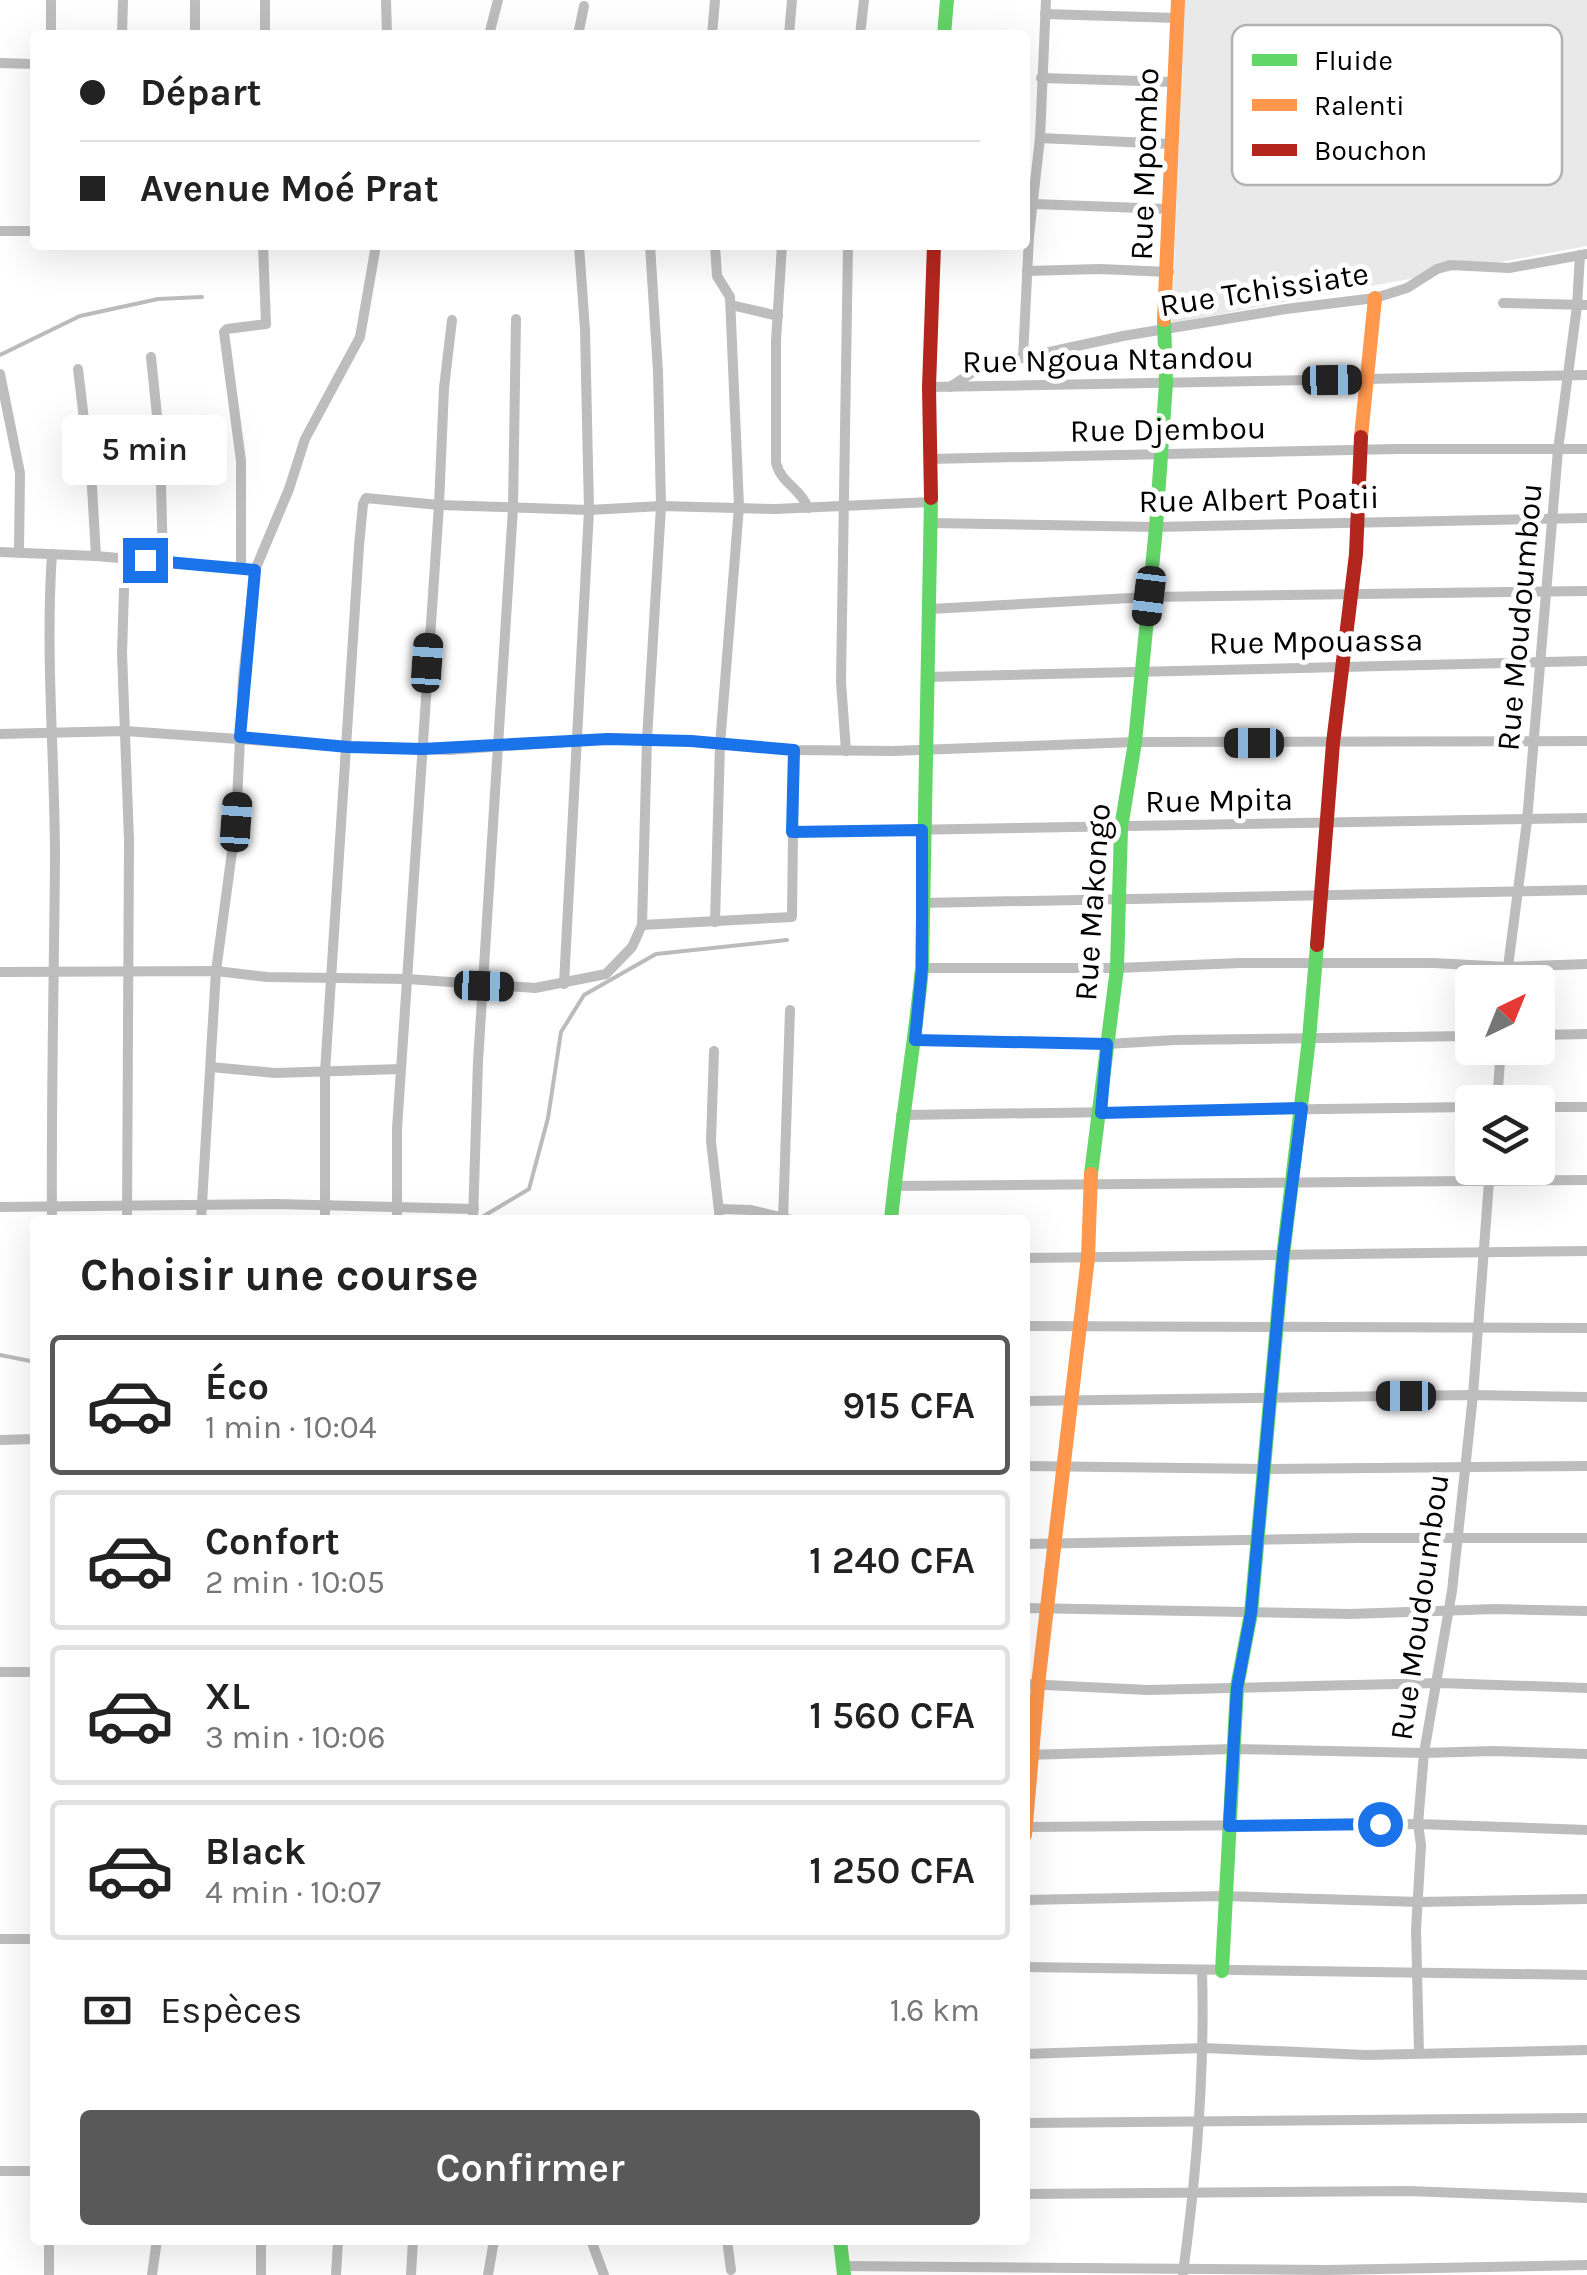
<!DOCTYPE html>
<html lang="fr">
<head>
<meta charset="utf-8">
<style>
  body { margin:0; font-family:Karla,sans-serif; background:#f6f6f6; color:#222; height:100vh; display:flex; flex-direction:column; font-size:38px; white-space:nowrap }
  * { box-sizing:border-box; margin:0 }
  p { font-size:32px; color:#767676 }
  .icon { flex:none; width:55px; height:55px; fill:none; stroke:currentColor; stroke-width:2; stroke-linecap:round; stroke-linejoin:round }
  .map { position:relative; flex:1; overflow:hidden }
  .side { position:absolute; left:30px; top:1215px; width:1000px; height:1030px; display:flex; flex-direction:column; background:#fff; border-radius:10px; box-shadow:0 10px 40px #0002 }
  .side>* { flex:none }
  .guide { position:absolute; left:30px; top:30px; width:1000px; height:220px; border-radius:10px; box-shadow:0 10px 40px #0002; display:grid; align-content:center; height:220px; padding:0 50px; background:#fff }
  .needle { width:65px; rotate:43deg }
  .controls { position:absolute; left:1455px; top:965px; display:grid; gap:20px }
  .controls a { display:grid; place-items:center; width:100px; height:100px; border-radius:10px; background:#fff; box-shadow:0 10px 40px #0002; font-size:50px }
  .end { position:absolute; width:45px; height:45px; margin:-22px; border:12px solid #1a73e8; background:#fff; box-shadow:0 0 0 5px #fff }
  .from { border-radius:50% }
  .bubble { position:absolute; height:70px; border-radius:10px; background:#fff; box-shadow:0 10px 40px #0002; font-size:32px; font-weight:600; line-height:70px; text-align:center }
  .car { position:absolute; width:30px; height:60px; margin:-30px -15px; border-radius:12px; box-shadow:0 0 8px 2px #0007; background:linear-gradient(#222 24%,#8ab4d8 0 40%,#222 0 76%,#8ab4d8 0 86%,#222 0) }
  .guide b { display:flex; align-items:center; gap:35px; height:95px; font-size:38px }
  .guide b+b { border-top:2px solid #e0e0e0 }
  .guide i { width:25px; height:25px; background:#222 }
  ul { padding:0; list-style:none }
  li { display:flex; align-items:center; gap:30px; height:140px; margin:0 20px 15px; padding:0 30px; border:5px solid #e0e0e0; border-radius:10px }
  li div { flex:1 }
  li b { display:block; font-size:38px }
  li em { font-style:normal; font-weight:600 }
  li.active { border-color:#595959 }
  li>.icon { width:90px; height:90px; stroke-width:1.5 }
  h2 { padding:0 50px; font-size:45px; line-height:120px }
  .pay { display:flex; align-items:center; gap:25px; height:110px; padding:0 50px; font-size:38px }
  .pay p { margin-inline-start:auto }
  .button { display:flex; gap:20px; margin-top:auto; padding:20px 50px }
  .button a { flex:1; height:115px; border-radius:10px; background:#595959; color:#fff; font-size:40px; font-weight:600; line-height:115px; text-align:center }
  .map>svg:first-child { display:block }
</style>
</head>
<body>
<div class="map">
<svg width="1587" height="2275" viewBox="0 0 1587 2275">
  <rect width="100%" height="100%" fill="#fff"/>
  <path fill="#e9e9e9" d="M1184,0H1587V246L1172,323Z"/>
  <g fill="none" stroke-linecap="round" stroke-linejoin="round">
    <g stroke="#bbb" stroke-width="4">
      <path d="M0,355L80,316L158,299L202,297"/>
      <path d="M477,1220L529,1189L548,1118L561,1032L584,995L656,954L787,940"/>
      <path d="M0,1355L35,1362"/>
    </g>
    <g stroke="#bdbdbd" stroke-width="10">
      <path d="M51,0V35"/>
      <path d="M195,0V35"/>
      <path d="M265,0V35"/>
      <path d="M386,0L387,35"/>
      <path d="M1045,14L1177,18"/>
      <path d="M122,35L123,0"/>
      <path d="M489,35L498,0"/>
      <path d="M578,35L584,6"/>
      <path d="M712,35L715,0"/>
      <path d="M789,35L792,0"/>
      <path d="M860,35L864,0"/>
      <path d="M0,63L35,64"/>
      <path d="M1041,78L1174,82"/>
      <path d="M1040,138L1171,144"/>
      <path d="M1034,204L1168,209"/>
      <path d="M0,231H35"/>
      <path d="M782,245L776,341V463C781,483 801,489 808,508"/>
      <path d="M1027,271L1100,269L1169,272"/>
      <path d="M1503,303L1587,305"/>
      <path d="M731,305L778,316"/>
      <path d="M151,357L160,445L163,563"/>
      <path d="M1023,358L1029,236L1040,138L1046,0"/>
      <path d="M78,369L92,487L96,556"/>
      <path d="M0,374L20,473L19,552"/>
      <path d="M929,387L1587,375"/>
      <path d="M950,387L973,372L998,363L1123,336L1286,309L1375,298L1407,288L1437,269L1450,265L1509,268L1587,254"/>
      <path d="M929,459L1397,449H1587"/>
      <path d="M931,523L1156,527L1587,518"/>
      <path d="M0,552L96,556L243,569"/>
      <path d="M52,554C45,656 55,758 55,860C54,980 51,1100 52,1220"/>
      <path d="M125,558L122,653L129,840L127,1220"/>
      <path d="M241,569V461L224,332L227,329L266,324L263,245"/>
      <path d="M930,609L1149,597L1587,591"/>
      <path d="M927,677L1587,661"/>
      <path d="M0,734L125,731L349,747L450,750L608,739L691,741L794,750L893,751L1135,742L1587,741"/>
      <path d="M846,751L841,682L848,245"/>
      <path d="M792,832L1587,818"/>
      <path d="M921,903L1587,890"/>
      <path d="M715,922L720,745L739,506L730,297L717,276L715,245"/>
      <path d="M642,925L792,917L794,750"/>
      <path d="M922,968H1117L1240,963H1434L1507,967L1587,964"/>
      <path d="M0,972L216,971L267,977L408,979L535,988L606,974L632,947L642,925L647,739L661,506L658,372L650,245"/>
      <path d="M1506,982L1527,821L1558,450L1577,306L1580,255"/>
      <path d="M564,984L589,510L585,330L579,245"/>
      <path d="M1538,1035L1587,1034"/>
      <path d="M915,1040L1107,1044L1175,1040L1472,1036"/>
      <path d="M714,1051L711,1141L720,1220"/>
      <path d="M211,1067L275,1073L401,1069"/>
      <path d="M1497,1102L1501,1048"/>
      <path d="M1538,1107H1587"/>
      <path d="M901,1115L1472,1107"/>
      <path d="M894,1186L1587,1180"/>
      <path d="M0,1207L276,1204L474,1209"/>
      <path d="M721,1209L751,1210L792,1220"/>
      <path d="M201,1220L216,971L236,822L243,677L255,570L289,489L305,439L360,337L376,245"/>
      <path d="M325,1220V1072L359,546L363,504L366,498L439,505L589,510L661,506L775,509L931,502"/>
      <path d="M397,1220V1129L439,505L444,388L452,320"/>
      <path d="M473,1220L478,1062L513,508L516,319"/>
      <path d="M783,1220L790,1010"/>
      <path d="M1025,1258L1587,1251"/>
      <path d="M1025,1326L1587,1328"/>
      <path d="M1025,1401L1473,1395L1587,1397"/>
      <path d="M0,1440L35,1439"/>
      <path d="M1025,1466L1266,1469L1587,1466"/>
      <path d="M1025,1544L1357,1538H1587"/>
      <path d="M1025,1608L1350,1614L1495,1609L1587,1611"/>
      <path d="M0,1672H35"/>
      <path d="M1025,1684L1148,1690L1439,1683L1587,1688"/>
      <path d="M1025,1755L1233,1749L1424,1753L1493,1751L1587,1754"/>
      <path d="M1025,1827L1418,1824L1587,1830"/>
      <path d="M1025,1900L1223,1896L1419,1902L1587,1899"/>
      <path d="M0,1939H35"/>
      <path d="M1025,1967L1587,1975"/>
      <path d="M1419,2053L1416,1929L1421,1845L1418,1824L1424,1753L1452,1591L1473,1395L1490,1168"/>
      <path d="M1025,2054L1204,2048L1366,2055L1587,2050"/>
      <path d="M1025,2123L1587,2118"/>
      <path d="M0,2171H35"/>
      <path d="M1025,2194L1408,2191L1587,2198"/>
      <path d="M591,2240L604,2275"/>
      <path d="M727,2240L731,2270"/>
      <path d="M843,2266L1327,2270L1587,2265"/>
      <path d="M1183,2273C1197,2171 1205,2072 1202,1970"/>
      <path d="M49,2275V2240"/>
      <path d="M152,2275L157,2240"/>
      <path d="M261,2275V2240"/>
      <path d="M336,2275L338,2240"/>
      <path d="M411,2275L413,2240"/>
      <path d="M488,2275L494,2240"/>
    </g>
    <g stroke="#63d668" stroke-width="14">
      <path d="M944,35L947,0"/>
      <path d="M1091,1174L1117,968L1121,828L1135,742L1156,527L1166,383L1164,320"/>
      <path d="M891,1220C899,1135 914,1052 922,968L931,498"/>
      <path d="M1222,1971L1237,1687L1251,1613L1283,1256L1309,1039L1317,945"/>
      <path d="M840,2240L844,2275"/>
    </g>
    <g stroke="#ff974d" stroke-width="14">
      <path d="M1164,320L1178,0"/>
      <path d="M1361,437L1375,298"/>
      <path d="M1025,1835L1038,1685L1088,1257L1091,1174"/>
    </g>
    <g stroke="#b3261e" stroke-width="14">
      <path d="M931,498L929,387L934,245"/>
      <path d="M1317,945L1333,743L1356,554L1361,437"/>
    </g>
  </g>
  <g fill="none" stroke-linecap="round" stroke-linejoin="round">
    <path stroke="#1a73e8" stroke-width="12" d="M145,560L255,570L240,737L348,747L422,749L608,739L691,741L794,750L792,832L922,830V968L915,1040L1107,1044L1101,1113L1302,1108L1283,1256L1251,1613L1237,1688L1229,1826L1380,1824"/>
  </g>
  <g text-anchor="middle" stroke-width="10" stroke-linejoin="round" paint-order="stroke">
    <g font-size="32" fill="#000" stroke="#fff">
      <text transform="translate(1144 164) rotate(-88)" y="11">Rue Mpombo</text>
      <text transform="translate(1264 289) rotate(-9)" y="11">Rue Tchissiate</text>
      <text transform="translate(1108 359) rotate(-1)" y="11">Rue Ngoua Ntandou</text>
      <text transform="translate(1168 429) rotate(-1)" y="11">Rue Djembou</text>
      <text transform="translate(1259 499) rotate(-1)" y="11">Rue Albert Poatii</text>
      <text transform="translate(1519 617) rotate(-85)" y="11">Rue Moudoumbou</text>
      <text transform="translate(1316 641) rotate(-1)" y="11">Rue Mpouassa</text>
      <text transform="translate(1219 800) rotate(-1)" y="11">Rue Mpita</text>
      <text transform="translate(1092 902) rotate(-86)" y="11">Rue Makongo</text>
      <text transform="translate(1419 1607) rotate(-82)" y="11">Rue Moudoumbou</text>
    </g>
  </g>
  <rect x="1232" y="25" width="330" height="160" rx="15" fill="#fff" stroke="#b2b2b2" stroke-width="2.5"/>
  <rect x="1252" y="54" width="45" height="12" fill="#63d668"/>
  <rect x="1252" y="99" width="45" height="12" fill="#ff974d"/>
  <rect x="1252" y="144" width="45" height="12" fill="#b3261e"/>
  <g font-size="28" fill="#000">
    <text x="1314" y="70">Fluide</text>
    <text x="1314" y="115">Ralenti</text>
    <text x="1314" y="160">Bouchon</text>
  </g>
</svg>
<div class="controls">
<a><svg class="needle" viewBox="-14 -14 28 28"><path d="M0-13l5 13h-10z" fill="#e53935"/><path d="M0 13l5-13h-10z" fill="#767676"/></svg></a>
<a><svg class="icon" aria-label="layers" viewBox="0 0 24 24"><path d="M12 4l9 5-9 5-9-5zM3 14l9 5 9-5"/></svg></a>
</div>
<i class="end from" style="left:1380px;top:1824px"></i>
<i class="end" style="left:145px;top:560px"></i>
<div class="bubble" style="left:62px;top:415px;width:165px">5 min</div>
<i class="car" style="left:1332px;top:380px;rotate:89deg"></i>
<i class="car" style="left:1149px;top:596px;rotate:187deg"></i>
<i class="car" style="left:427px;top:663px;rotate:4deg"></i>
<i class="car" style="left:1254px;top:743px;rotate:270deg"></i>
<i class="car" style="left:236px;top:822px;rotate:4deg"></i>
<i class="car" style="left:484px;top:986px;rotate:92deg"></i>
<i class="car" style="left:1406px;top:1396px;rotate:270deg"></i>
<div class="guide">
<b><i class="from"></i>Départ</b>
<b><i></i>Avenue Moé Prat</b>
</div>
<section class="side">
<h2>Choisir une course</h2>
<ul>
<li class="active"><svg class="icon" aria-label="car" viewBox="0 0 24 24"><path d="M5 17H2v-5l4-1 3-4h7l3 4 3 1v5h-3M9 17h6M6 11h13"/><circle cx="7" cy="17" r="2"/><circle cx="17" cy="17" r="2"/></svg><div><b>Éco</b><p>1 min · 10:04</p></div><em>915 CFA</em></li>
<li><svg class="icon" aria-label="car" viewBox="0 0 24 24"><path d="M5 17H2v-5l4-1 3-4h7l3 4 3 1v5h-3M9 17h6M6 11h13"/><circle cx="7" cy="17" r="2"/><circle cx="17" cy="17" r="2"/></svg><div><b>Confort</b><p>2 min · 10:05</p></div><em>1 240 CFA</em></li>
<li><svg class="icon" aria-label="car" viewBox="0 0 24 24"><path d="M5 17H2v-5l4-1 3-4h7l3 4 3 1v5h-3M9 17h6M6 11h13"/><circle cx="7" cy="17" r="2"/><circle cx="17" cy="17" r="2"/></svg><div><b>XL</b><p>3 min · 10:06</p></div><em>1 560 CFA</em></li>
<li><svg class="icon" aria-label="car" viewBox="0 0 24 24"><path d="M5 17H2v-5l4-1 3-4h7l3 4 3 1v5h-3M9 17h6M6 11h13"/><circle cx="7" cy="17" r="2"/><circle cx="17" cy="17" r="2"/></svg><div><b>Black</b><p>4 min · 10:07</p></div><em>1 250 CFA</em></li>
</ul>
<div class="pay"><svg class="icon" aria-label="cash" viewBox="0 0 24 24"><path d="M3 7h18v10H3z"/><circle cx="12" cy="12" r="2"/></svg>Espèces<p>1.6 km</p></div>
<div class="button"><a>Confirmer</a></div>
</section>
</div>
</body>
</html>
